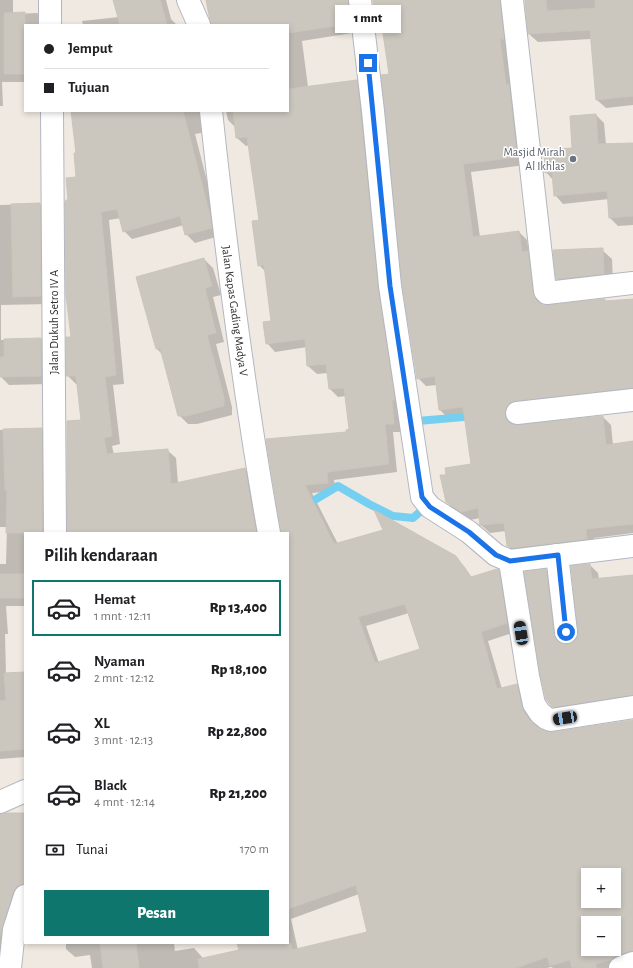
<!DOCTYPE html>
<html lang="id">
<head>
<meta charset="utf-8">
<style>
  body { margin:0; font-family:"Alegreya Sans",sans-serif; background:#f2f2f2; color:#202124; height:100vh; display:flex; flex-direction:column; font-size:15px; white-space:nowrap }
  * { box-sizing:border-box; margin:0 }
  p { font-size:13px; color:#757577 }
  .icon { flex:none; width:22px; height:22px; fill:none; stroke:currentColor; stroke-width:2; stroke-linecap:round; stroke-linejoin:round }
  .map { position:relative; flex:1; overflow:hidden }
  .panel { position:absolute; left:24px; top:532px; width:265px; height:412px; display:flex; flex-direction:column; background:#fff; border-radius:0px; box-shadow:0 2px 6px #0003 }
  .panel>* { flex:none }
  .guide { position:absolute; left:24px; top:24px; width:265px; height:88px; border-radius:0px; box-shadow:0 2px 6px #0003; display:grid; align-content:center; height:88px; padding:0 20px; background:#fff }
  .controls { position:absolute; left:581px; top:868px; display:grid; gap:8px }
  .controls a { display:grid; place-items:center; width:40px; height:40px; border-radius:0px; background:#fff; box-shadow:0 2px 6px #0003; font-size:20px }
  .end { position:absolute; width:18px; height:18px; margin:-9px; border:5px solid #1a73e8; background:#fff; box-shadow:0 0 0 2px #fff }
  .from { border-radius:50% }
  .bubble { position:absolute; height:28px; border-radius:0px; background:#fff; box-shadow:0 2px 6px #0003; font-size:13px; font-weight:800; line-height:28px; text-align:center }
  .car { position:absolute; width:12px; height:24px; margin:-12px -6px; border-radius:5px; box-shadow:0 0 3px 1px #0007; background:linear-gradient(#222 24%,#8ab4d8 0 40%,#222 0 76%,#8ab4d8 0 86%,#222 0) }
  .guide b { display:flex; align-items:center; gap:14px; height:38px; font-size:15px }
  .guide b+b { border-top:1px solid #e0e0e0 }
  .guide i { width:10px; height:10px; background:#202124 }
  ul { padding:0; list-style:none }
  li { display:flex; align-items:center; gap:12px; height:56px; margin:0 8px 6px; padding:0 12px; border:2px solid transparent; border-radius:0px }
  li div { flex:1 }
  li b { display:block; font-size:15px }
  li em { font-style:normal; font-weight:800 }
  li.selected { border-color:#0f766e }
  li>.icon { width:36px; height:36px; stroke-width:1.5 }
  h2 { padding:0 20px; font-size:18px; line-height:48px }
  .pay { display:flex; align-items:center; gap:10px; height:44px; padding:0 20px; font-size:15px }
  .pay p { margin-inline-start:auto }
  .cta { display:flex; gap:8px; margin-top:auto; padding:8px 20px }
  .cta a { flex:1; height:46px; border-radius:0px; background:#0f766e; color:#fff; font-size:16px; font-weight:800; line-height:46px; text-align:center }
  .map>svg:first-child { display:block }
</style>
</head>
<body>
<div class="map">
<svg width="633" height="968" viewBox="0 0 633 968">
  <rect width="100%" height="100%" fill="#efe9e1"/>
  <g fill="#0003" fill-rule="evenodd">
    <path d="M0,0H13V14L37,13L45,22V25H25V82H2L3,106H0Z"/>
    <path d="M114,0H166L171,19L177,25H83L82,21L119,17Z"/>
    <path d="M208,0H360L358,32L302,41L308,87L356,81L365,89L401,432H393L397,472L334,480L336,491L312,493L338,544L455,557L464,566L472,578L498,571L507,579L515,632L488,641L502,689L517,685L525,693L532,720L541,730L553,733L633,721V961L619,968H553L551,967L547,968H92L90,955L75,957L66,949V943H174L175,951L194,948L202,957L203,959L240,950L238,943H288V533H282L267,440L347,433L350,430L346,396L338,397L330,389L328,373L317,374L308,366L307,347L275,352L267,343L272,322L266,272L259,265L260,221L249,145L246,146L237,138L236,128L228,120L226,111H288V25H212ZM409,613L422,650L379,663L366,626ZM588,875H614V901H588ZM359,894L368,933L298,950L291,919ZM588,923H614V949H588Z"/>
    <path d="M374,0H511L525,165L471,172L480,237L519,232L527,240L529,254L536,261L541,302L542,306L605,300L607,302L633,300V396L513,417V426L603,417L611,425L613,445L633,442V533L594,538L595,547L516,554L507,545L506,531L490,533L481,525L480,518L470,520L455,511L447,502V476L472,465L465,416L448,418L440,410L437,385L426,386L418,378L390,75L383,27L376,20Z"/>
    <path d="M526,0H633V105L606,108L597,100L591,39L538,42L529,34Z"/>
    <path d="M72,111H202L207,132L195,134L218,224L219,236L195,243L186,234L184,225L132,239L124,231L121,218L109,220L124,384L113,385L120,444L112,446L114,455L167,450L176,458L178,483L245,469L253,478L263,533H68L82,421L78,384H76L67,375L72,338L69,201L77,178V154Z"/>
    <path d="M596,115L604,123L606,145L633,144V225L618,226L610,218L609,199L563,204L555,195L553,180L546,172L573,149Z"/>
    <path d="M40,204L48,213L49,304L1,305V340L41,339L49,347V384L9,385L1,377L0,370V205Z"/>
    <path d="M602,250L612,259L613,283L567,288L557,279L554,251Z"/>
    <path d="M204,259L213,268L221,295L213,297L224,342L216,344L232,407V415L197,424H188L179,415L163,355L157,349Z"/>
    <path d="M41,429L50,437V533H25V606H6L8,634H5L6,674L25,673V757L0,759V564H6L7,527H0V430Z"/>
    <path d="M590,565L598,573L599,580L633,576V704L559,713L550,704L546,570L554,579L562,643V645H567L574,643L578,638Z"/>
    <path d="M25,814V895L0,968V815Z"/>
  </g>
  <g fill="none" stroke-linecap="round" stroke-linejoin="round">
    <g stroke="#75cff0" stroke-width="8">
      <path d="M497,413L504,412L519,395"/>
      <path d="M419,429L418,421L475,416"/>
      <path d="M303,507L338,486L369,504L393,516L413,518L422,510"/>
    </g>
  </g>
  <g fill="#cbc7bf" stroke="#cbc5ba" fill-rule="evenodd">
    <path d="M113,0H160L167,25H120Z"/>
    <path d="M206,0H348L350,24L288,33V25H211Z"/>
    <path d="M373,0H500L504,39H500L506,85L509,84L517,157L463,164L473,237L519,231L522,252L528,251L533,293L536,300L543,305H548L605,299V301L633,299V388L516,401L510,403L506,408L505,415L507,421L512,424L518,425L603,416L606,445L633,441V524L586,529L587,539L512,548L507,546L504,523L480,525L478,508L461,512L446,502L440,475H446L445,468L471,464L463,407L439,410L435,376L417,379L402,284L381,75L389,74L381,20H375Z"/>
    <path d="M525,0H546L547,11L595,8V0H633V96L596,100L590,30L528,34Z"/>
    <path d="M25,12V74H4V13Z"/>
    <path d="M357,80L378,287L395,400H392L394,424H385L389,464L327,472L328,483L305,485L334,544L383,530L374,510L456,556L471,577L497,569L499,570L507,623L481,632L497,689L517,684L523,711L530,720L538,728L546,732H553L633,720V951H629L616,956L611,960L595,964L597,968H572L570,960L550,966L547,957L516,968H199L198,959L239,950L237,943H291L292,950L367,932L356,885L288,909V533H281L266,439L346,432V430L349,429L344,388L329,389L326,364L307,366L305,339L266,344L263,322L271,321L264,265L258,266L252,221L259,220L247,137L236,138L233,111H288V89ZM405,604L420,649L375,663L358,617ZM588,875H614V901H588ZM588,923H614V949H588Z"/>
    <path d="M71,111H183L210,215L212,228L185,235L180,216L123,232L117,209L101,212L116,375L105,377L112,436L104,438L107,454L168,449L171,484L245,468L256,533H67V421L81,420L76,376H66V337H71L66,295L65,203L66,200H68L66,178L76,177L74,153H76Z"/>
    <path d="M596,114L598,144L633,143V216L609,218L607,191L554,196L552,172L545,173L544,150L572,148L570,116Z"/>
    <path d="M40,203L41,296L13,297L11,204Z"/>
    <path d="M603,248L604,274L556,279L553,250Z"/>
    <path d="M204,258L212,286L205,288L216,333L207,335L224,397V406L187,416H178L160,348L156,349L136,277Z"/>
    <path d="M41,338V376L0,377V357H4V339Z"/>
    <path d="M42,428V533H6L7,490H5L3,429Z"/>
    <path d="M590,564L592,579L633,575V695L552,707L546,699L540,674L524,572L546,569L554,634L556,639L561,643L568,644L573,642L577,637L578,631L571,566Z"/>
    <rect x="0" y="574" width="25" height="24"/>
    <path d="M25,672V749L0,751V701L6,700L4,673Z"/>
    <path d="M7,813H25V884L17,886L13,892L0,935V814Z"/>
    <path d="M100,943H136L139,968H103Z"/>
  </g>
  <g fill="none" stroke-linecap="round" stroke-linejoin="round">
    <defs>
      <g id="minor">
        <path d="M50,0V25"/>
        <path d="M188,0L199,25"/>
        <path d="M360,0L373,111L390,286L422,497L430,507L469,532L496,555L510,561L633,546"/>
        <path d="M512,0L545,291L547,293L633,283"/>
        <path d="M52,111L55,533"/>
        <path d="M211,111C226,252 244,393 269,533"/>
        <path d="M517,413L633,400"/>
        <path d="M557,555L566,632"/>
        <path d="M510,561L528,676L534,704L540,713L546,718L551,720L633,707"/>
        <path d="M0,802L25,791"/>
        <path d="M10,968L14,930L25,896"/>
        <path d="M620,968L633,963"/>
      </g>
    </defs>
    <use href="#minor" stroke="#b4b7c1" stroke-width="24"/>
    <use href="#minor" stroke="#fff" stroke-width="22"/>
  </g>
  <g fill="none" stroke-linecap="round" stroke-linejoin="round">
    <path stroke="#1a73e8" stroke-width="5" d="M368,63L390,286L422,497L430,507L469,532L496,555L510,561L558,555L566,632"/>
  </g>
  <circle fill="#6b7280" stroke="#fff" stroke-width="1.5" cx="573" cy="159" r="4"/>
  <g text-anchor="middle" stroke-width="3" stroke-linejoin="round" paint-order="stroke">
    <g font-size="12" fill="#5b616d" stroke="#fff" text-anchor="end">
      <text x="565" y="156">Masjid Mirah<tspan x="565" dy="14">Al Ikhlas</tspan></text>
    </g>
    <g font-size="12" fill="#2e2e2e" stroke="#fff">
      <text transform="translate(235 311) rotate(82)" y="4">Jalan Kapas Gading Madya V</text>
      <text transform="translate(54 322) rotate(-90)" y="4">Jalan Dukuh Setro IV A</text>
    </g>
  </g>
</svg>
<div class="controls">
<a>+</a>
<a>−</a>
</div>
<i class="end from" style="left:566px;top:632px"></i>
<i class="end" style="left:368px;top:63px"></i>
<div class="bubble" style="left:335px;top:5px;width:66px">1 mnt</div>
<i class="car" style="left:521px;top:633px;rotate:351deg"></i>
<i class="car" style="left:565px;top:718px;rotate:261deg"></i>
<div class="guide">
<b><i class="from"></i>Jemput</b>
<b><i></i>Tujuan</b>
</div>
<section class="panel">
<h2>Pilih kendaraan</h2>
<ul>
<li class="selected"><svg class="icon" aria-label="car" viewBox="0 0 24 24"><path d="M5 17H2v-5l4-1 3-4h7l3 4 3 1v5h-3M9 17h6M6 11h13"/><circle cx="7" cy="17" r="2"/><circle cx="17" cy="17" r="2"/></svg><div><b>Hemat</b><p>1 mnt · 12:11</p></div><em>Rp 13,400</em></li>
<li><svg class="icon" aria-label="car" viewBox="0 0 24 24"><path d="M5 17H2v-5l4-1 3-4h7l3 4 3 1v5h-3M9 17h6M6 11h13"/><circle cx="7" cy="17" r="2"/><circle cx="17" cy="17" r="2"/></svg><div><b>Nyaman</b><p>2 mnt · 12:12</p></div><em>Rp 18,100</em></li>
<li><svg class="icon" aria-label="car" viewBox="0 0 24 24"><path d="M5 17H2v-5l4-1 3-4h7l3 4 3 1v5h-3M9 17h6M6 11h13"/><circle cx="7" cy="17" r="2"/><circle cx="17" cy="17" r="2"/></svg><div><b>XL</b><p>3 mnt · 12:13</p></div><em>Rp 22,800</em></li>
<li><svg class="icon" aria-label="car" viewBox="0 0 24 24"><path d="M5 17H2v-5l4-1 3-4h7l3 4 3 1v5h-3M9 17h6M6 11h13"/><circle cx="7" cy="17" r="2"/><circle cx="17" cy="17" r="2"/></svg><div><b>Black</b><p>4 mnt · 12:14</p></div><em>Rp 21,200</em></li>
</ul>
<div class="pay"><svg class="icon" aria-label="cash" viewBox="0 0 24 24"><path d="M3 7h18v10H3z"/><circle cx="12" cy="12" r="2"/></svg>Tunai<p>170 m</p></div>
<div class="cta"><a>Pesan</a></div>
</section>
</div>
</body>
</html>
